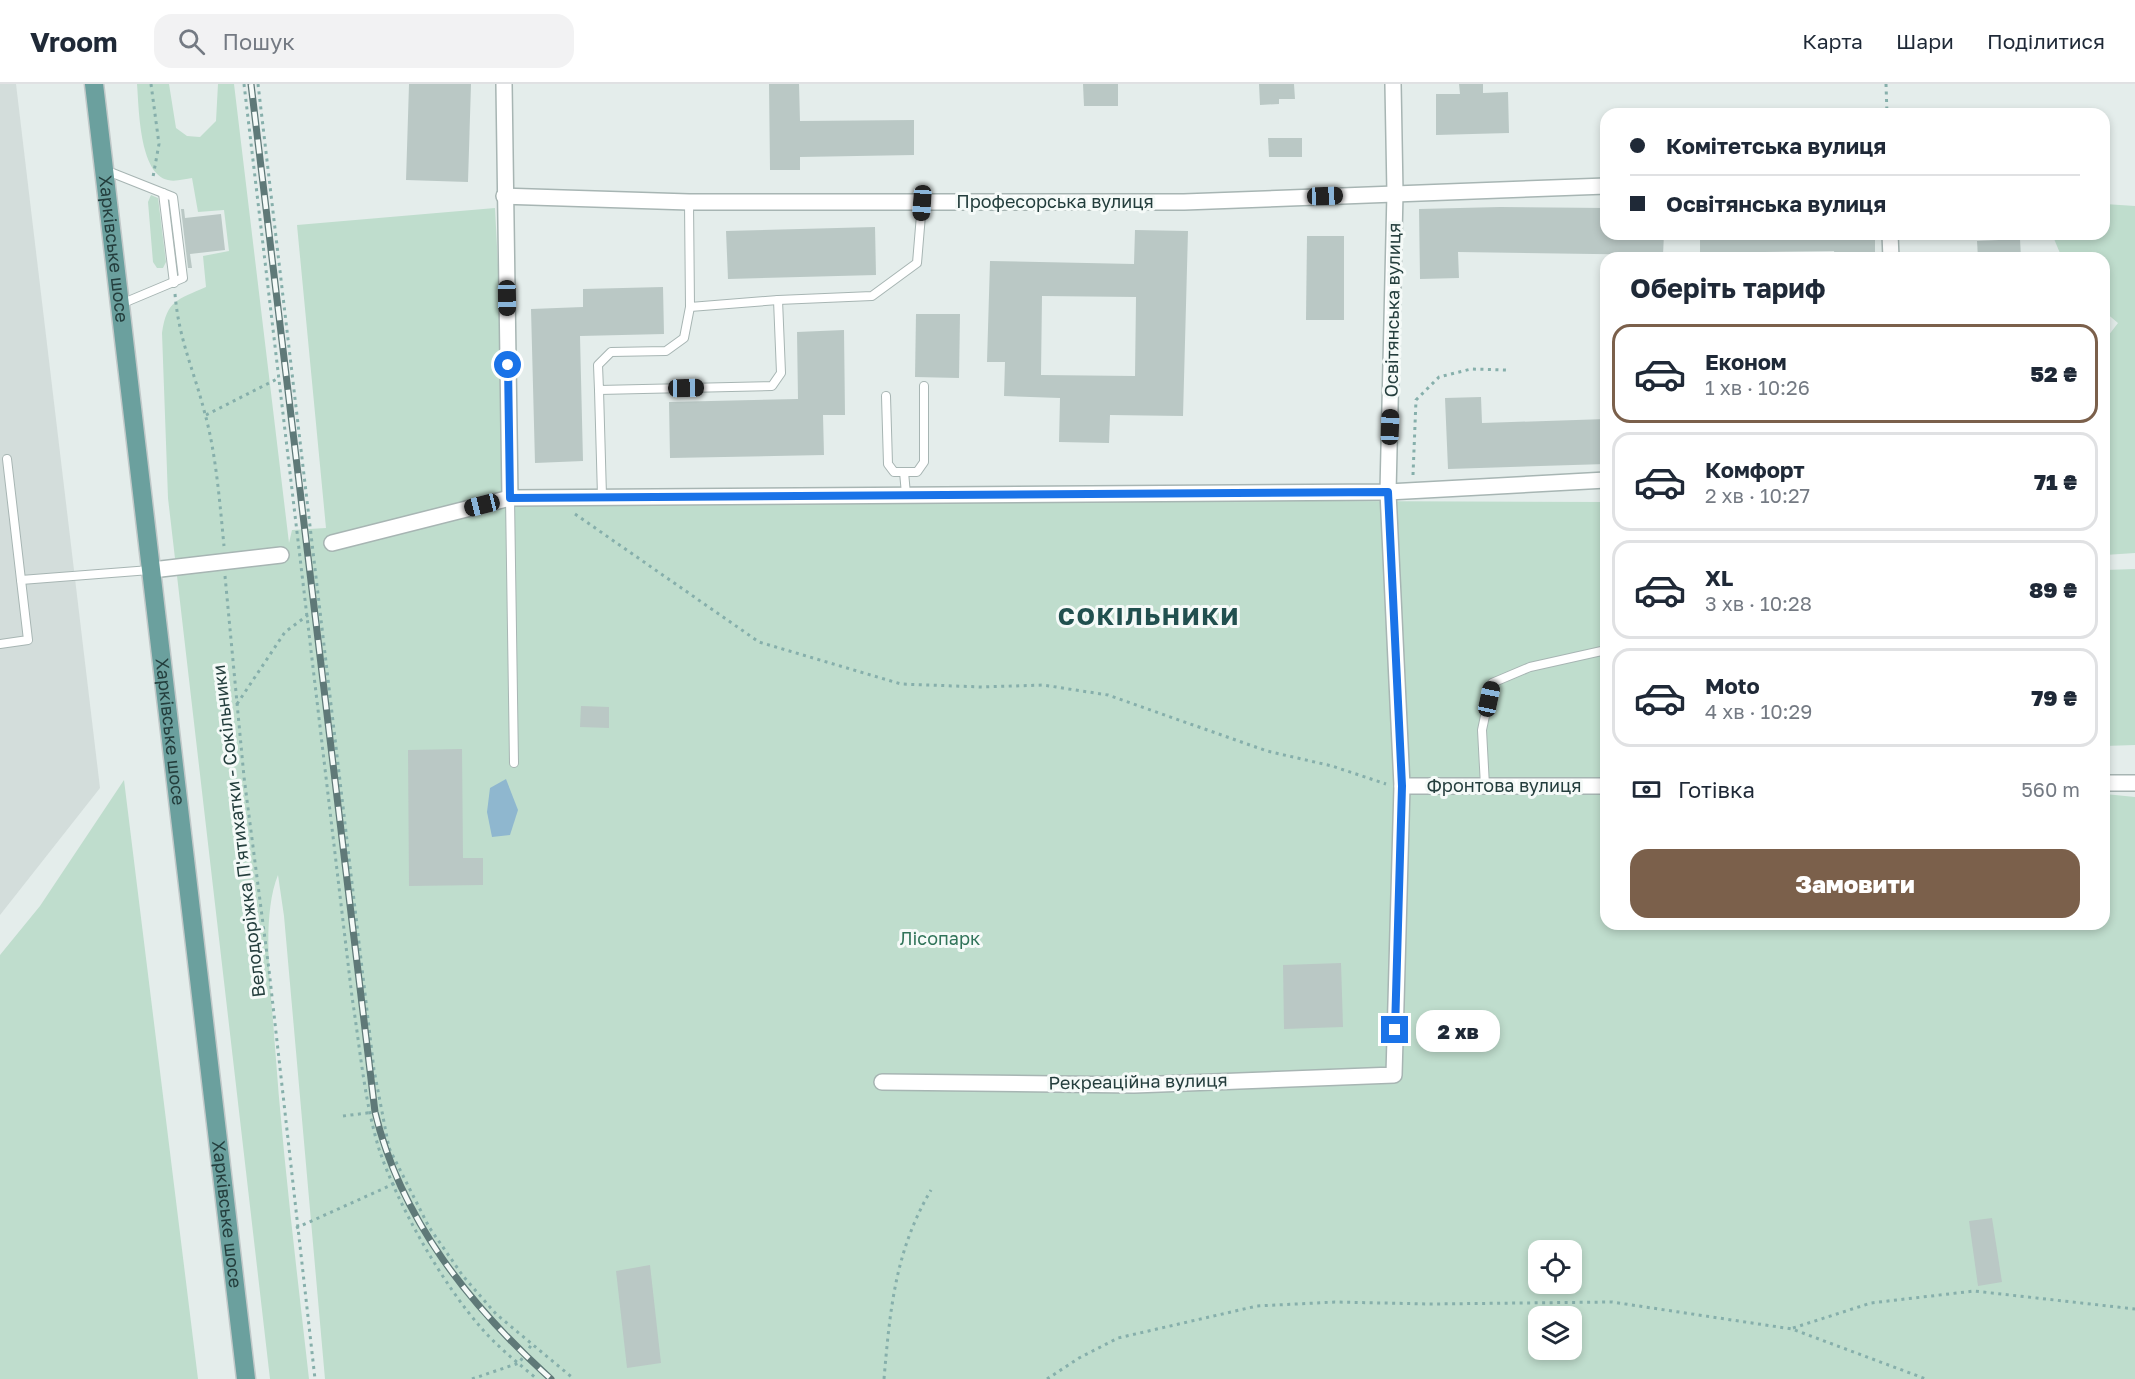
<!DOCTYPE html>
<html lang="uk">
<head>
<meta charset="utf-8">
<style>
  body { margin:0; font-family:"Golos Text",sans-serif; background:#f2f2f3; color:#1f2937; height:100vh; display:flex; flex-direction:column; font-size:22px; white-space:nowrap }
  * { box-sizing:border-box; margin:0 }
  p { font-size:20px; color:#747a83 }
  .icon { flex:none; width:33px; height:33px; fill:none; stroke:currentColor; stroke-width:2; stroke-linecap:round; stroke-linejoin:round }
  .map { position:relative; flex:1; overflow:hidden }
  .panel { position:absolute; left:1600px; top:168px; width:510px; height:678px; display:flex; flex-direction:column; background:#fff; border-radius:18px; box-shadow:0 3px 9px #0003 }
  .panel>* { flex:none }
  .banner { position:absolute; left:1600px; top:24px; width:510px; height:132px; border-radius:18px; box-shadow:0 3px 9px #0003; display:grid; align-content:center; height:132px; padding:0 30px; background:#fff }
  .fabs { position:absolute; left:1528px; top:1156px; display:grid; gap:12px }
  .fabs a { display:grid; place-items:center; width:54px; height:54px; border-radius:12px; background:#fff; box-shadow:0 3px 9px #0003; font-size:30px }
  .end { position:absolute; width:27px; height:27px; margin:-14px; border:8px solid #1a73e8; background:#fff; box-shadow:0 0 0 3px #fff }
  .from { border-radius:50% }
  .bubble { position:absolute; height:42px; border-radius:18px; background:#fff; box-shadow:0 3px 9px #0003; font-size:20px; font-weight:800; line-height:42px; text-align:center }
  .car { position:absolute; width:18px; height:36px; margin:-18px -9px; border-radius:8px; box-shadow:0 0 4px 2px #0007; background:linear-gradient(#222 24%,#8ab4d8 0 40%,#222 0 76%,#8ab4d8 0 86%,#222 0) }
  .banner b { display:flex; align-items:center; gap:21px; height:57px; font-size:22px }
  .banner b+b { border-top:2px solid #e0e1e3 }
  .banner i { width:15px; height:15px; background:#1f2937 }
  ul { padding:0; list-style:none }
  li { display:flex; align-items:center; gap:18px; height:99px; margin:0 12px 9px; padding:0 18px; border:3px solid #e0e1e3; border-radius:18px }
  li div { flex:1 }
  li b { display:block; font-size:22px }
  li em { font-style:normal; font-weight:800 }
  li.current { border-color:#7b604b }
  li>.icon { width:54px; height:54px; stroke-width:1.5 }
  h2 { padding:0 30px; font-size:27px; line-height:72px }
  .pay { display:flex; align-items:center; gap:15px; height:66px; padding:0 30px; font-size:22px }
  .pay p { margin-inline-start:auto }
  .action { display:flex; gap:12px; margin-top:auto; padding:12px 30px }
  .action a { flex:1; height:69px; border-radius:18px; background:#7b604b; color:#fff; font-size:24px; font-weight:800; line-height:69px; text-align:center }
  header { display:flex; align-items:center; gap:36px; box-sizing:border-box; height:84px; padding:0 30px; background:#fff; border-bottom:2px solid #e0e1e3 }
  header strong { font-size:28px }
  nav { display:flex; gap:33px; margin-inline-start:auto; font-size:21px }
  .search { width:420px; height:54px; background:#f2f2f3; display:flex; align-items:center; gap:15px; box-sizing:border-box; padding:0 21px; border-radius:18px; color:#747a83; font-size:22px }
  .map>svg:first-child { display:block }
</style>
</head>
<body>
<header>
<strong>Vroom</strong>
<div class="search"><svg class="icon" aria-label="search" viewBox="0 0 24 24"><circle cx="10" cy="10" r="6"/><path d="M15 15l6 6"/></svg>Пошук</div>
<nav><a>Карта</a><a>Шари</a><a>Поділитися</a></nav>
</header>
<div class="map">
<svg width="2135" height="1295" viewBox="0 0 2135 1295">
  <rect width="100%" height="100%" fill="#e4edeb"/>
  <path fill="#d3dddb" d="M0,0H16L100,704L0,831Z"/>
  <g fill="#bfddcd" fill-rule="evenodd">
    <path d="M137,0H169L176,44L187,52L200,53L216,37L218,0H234L289,459L292,446L326,444L297,141L495,124L510,414L1606,418V840H2104L2105,710L2135,713V1295H325L284,832L278,791C261,833 271,905 274,950C282,1065 296,1180 309,1295H270L168,414L162,249C167,216 177,216 206,203L203,172L229,167L224,126L198,128L192,94C185,95 175,98 168,96C139,90 139,23 137,0ZM1539,1167H1572V1200H1539ZM1539,1233H1572V1266H1539Z"/>
    <path d="M151,111L158,114L166,178L163,184H157L153,178L148,118Z"/>
    <path d="M2105,120L2135,122V469L2105,471V256L2118,239L2105,228L2104,174H2062L2052,150H2104Z"/>
    <path d="M2135,485V661L2105,662V486Z"/>
    <path d="M124,696L198,1295H0V871L40,822Z"/>
  </g>
  <path fill="#8fb7cf" d="M506,695L518,726L510,751L492,753L487,728L490,704Z"/>
  <g fill="#bac8c5" fill-rule="evenodd">
    <path d="M409,0H471L468,98L406,96Z"/>
    <path d="M769,0H799L800,37L914,36V71L800,73V86H770Z"/>
    <path d="M1083,0H1118V22H1084Z"/>
    <path d="M1259,0H1294L1295,15H1279V20L1260,21Z"/>
    <path d="M1459,0H1483V9L1508,8L1509,49L1436,51V10H1460Z"/>
    <path d="M1268,54H1302V73H1269Z"/>
    <path d="M1500,123L1606,124V150H1664L1663,171L1458,168L1459,194L1420,195L1419,125Z"/>
    <path d="M181,125H184L185,134L221,130L225,166L190,170L192,184H188Z"/>
    <path d="M875,143L876,191L728,195L726,147Z"/>
    <path d="M1135,146L1188,147L1183,332L1110,331L1109,359L1059,358L1060,314L1004,312L1005,278H987L990,177L1134,180ZM1042,212L1136,213L1135,292L1041,291Z"/>
    <path d="M1700,150H1875V174H1835L1834,167L1700,169Z"/>
    <path d="M1307,152H1344V236H1306Z"/>
    <path d="M2020,155L2021,174H1978L1977,157Z"/>
    <path d="M663,203L664,250L580,252L583,377L535,379L531,225L583,223V205Z"/>
    <path d="M916,230H960L959,294L915,293Z"/>
    <path d="M844,246L845,331H823L824,371L670,374L669,318L798,315L797,248Z"/>
    <path d="M1481,313L1482,339L1606,335V380L1448,385L1445,314Z"/>
    <path d="M581,622L609,623V644L580,643Z"/>
    <path d="M462,665L463,774H483V801L409,802L408,666Z"/>
    <path d="M1341,879L1343,943L1284,945L1283,881Z"/>
    <path d="M1992,1134L2002,1198L1978,1202L1969,1137Z"/>
    <path d="M650,1181L661,1279L627,1284L616,1187Z"/>
  </g>
  <g fill="none" stroke-linecap="round" stroke-linejoin="round">
    <defs>
      <g id="service">
        <path d="M105,86L173,113L183,194L121,220"/>
        <path d="M163,109L174,199"/>
        <path d="M689,118L690,223L778,216L872,212L917,179L922,119"/>
        <path d="M690,223L684,254L666,267L611,268L598,281L599,306L772,302L781,289L778,216"/>
        <path d="M599,306L602,412"/>
        <path d="M886,312L888,380L894,388H904"/>
        <path d="M7,375L21,496L150,486"/>
        <path d="M906,410L904,388H917L924,378V302"/>
        <path d="M510,414L514,679"/>
        <path d="M0,560L28,556L21,496"/>
        <path d="M1485,702L1482,646L1492,599L1530,583L1606,566"/>
      </g>
      <g id="minor">
        <path d="M504,0L510,414"/>
        <path d="M504,112L689,118H1184L1606,102"/>
        <path d="M1890,150L1891,174"/>
        <path d="M332,459L510,414L1388,408L1606,396"/>
        <path d="M152,486L281,471"/>
        <path d="M2104,699H2135"/>
        <path d="M1402,702H1606"/>
        <path d="M882,998L1134,1001L1394,991L1402,702L1388,408L1395,109L1393,0"/>
      </g>
      <g id="primary">
        <path id="s1" d="M94,0L246,1295"/>
      </g>
    </defs>
    <use href="#service" stroke="#a7b5b3" stroke-width="10"/>
    <use href="#minor" stroke="#a7b5b3" stroke-width="18"/>
    <use href="#primary" stroke="#c2c9c9" stroke-width="21"/>
    <g stroke="#86afab" stroke-width="3" stroke-dasharray="3 4.5" stroke-linecap="butt">
      <path d="M151,0L159,60L153,93"/>
      <path d="M244,0L352,913C360,963 364,1016 379,1065C398,1122 443,1201 483,1246C499,1264 518,1279 537,1295"/>
      <path d="M258,0L374,986L389,1064L429,1143L463,1192L496,1230L574,1295"/>
      <path d="M1886,0L1887,30"/>
      <path d="M175,210C179,257 194,286 205,330C216,369 220,421 224,462"/>
      <path d="M206,331L279,294"/>
      <path d="M1413,391L1416,316L1439,293L1471,285L1506,286"/>
      <path d="M575,430L759,558L901,600L982,603L1043,601L1108,611L1267,667L1332,682L1386,700"/>
      <path d="M225,492L244,693L269,886L315,1295"/>
      <path d="M237,620L285,548L308,531"/>
      <path d="M343,1032L375,1028"/>
      <path d="M296,1144L398,1098"/>
      <path d="M1793,1244L1871,1219L1974,1207L2135,1225"/>
      <path d="M472,1295L519,1279L532,1260"/>
      <path d="M884,1295C890,1226 895,1167 931,1106"/>
      <path d="M1047,1295L1079,1274L1118,1254L1257,1222L1335,1218L1431,1220L1612,1218L1792,1245L1926,1295"/>
    </g>
    <use href="#service" stroke="#fff" stroke-width="8"/>
    <use href="#minor" stroke="#fff" stroke-width="15"/>
    <use href="#primary" stroke="#6ba09e" stroke-width="18"/>
    <defs>
      <path id="rail" d="M251,0L375,1028C401,1136 470,1222 551,1295"/>
    </defs>
    <use href="#rail" stroke="#5f7978" stroke-width="7"/>
    <use href="#rail" stroke="#f5faf8" stroke-width="4.5" stroke-dasharray="14" stroke-linecap="butt"/>
  </g>
  <g fill="none" stroke-linecap="round" stroke-linejoin="round">
    <path stroke="#1a73e8" stroke-width="8" d="M508,281L510,414L1388,408L1402,702L1395,946"/>
  </g>
  <g text-anchor="middle" stroke-width="6" stroke-linejoin="round" paint-order="stroke">
    <g font-size="18" fill="#243e3d" stroke="#f5faf8">
      <text x="1055" y="124">Професорська вулиця</text>
      <text dy="6" stroke="none"><textPath href="#s1" startOffset="166">Харківське шосе</textPath></text>
      <text transform="translate(1393 226) rotate(-89)" y="6">Освітянська вулиця</text>
      <text dy="6" stroke="none"><textPath href="#s1" startOffset="652">Харківське шосе</textPath></text>
      <text x="1504" y="708">Фронтова вулиця</text>
      <text transform="translate(239 747) rotate(-97)" y="6">Велодоріжка П'ятихатки - Сокільники</text>
      <text transform="translate(1138 998) rotate(-1)" y="6">Рекреаційна вулиця</text>
      <text dy="6" stroke="none"><textPath href="#s1" startOffset="1138">Харківське шосе</textPath></text>
    </g>
    <g font-size="18" fill="#307359" stroke="#f5faf8">
      <text x="940" y="861">Лісопарк</text>
    </g>
    <g font-size="24" font-weight="bold" letter-spacing="1.5" fill="#21504f" stroke="#f5faf8">
      <text x="1149" y="541">СОКІЛЬНИКИ</text>
    </g>
  </g>
</svg>
<div class="fabs">
<a><svg class="icon" aria-label="locate" viewBox="0 0 24 24"><circle cx="12" cy="12" r="6"/><path d="M12 2v4M12 18v4M2 12h4M18 12h4"/></svg></a>
<a><svg class="icon" aria-label="layers" viewBox="0 0 24 24"><path d="M12 4l9 5-9 5-9-5zM3 14l9 5 9-5"/></svg></a>
</div>
<i class="end from" style="left:508px;top:281px"></i>
<i class="end" style="left:1395px;top:946px"></i>
<div class="bubble" style="left:1416px;top:926px;width:84px">2 хв</div>
<i class="car" style="left:1325px;top:112px;rotate:88deg"></i>
<i class="car" style="left:922px;top:119px;rotate:184deg"></i>
<i class="car" style="left:507px;top:214px;rotate:179deg"></i>
<i class="car" style="left:686px;top:304px;rotate:89deg"></i>
<i class="car" style="left:1390px;top:343px;rotate:2deg"></i>
<i class="car" style="left:482px;top:421px;rotate:256deg"></i>
<i class="car" style="left:1489px;top:615px;rotate:12deg"></i>
<div class="banner">
<b><i class="from"></i>Комітетська вулиця</b>
<b><i></i>Освітянська вулиця</b>
</div>
<section class="panel">
<h2>Оберіть тариф</h2>
<ul>
<li class="current"><svg class="icon" aria-label="car" viewBox="0 0 24 24"><path d="M5 17H2v-5l4-1 3-4h7l3 4 3 1v5h-3M9 17h6M6 11h13"/><circle cx="7" cy="17" r="2"/><circle cx="17" cy="17" r="2"/></svg><div><b>Економ</b><p>1 хв · 10:26</p></div><em>52 ₴</em></li>
<li><svg class="icon" aria-label="car" viewBox="0 0 24 24"><path d="M5 17H2v-5l4-1 3-4h7l3 4 3 1v5h-3M9 17h6M6 11h13"/><circle cx="7" cy="17" r="2"/><circle cx="17" cy="17" r="2"/></svg><div><b>Комфорт</b><p>2 хв · 10:27</p></div><em>71 ₴</em></li>
<li><svg class="icon" aria-label="car" viewBox="0 0 24 24"><path d="M5 17H2v-5l4-1 3-4h7l3 4 3 1v5h-3M9 17h6M6 11h13"/><circle cx="7" cy="17" r="2"/><circle cx="17" cy="17" r="2"/></svg><div><b>XL</b><p>3 хв · 10:28</p></div><em>89 ₴</em></li>
<li><svg class="icon" aria-label="car" viewBox="0 0 24 24"><path d="M5 17H2v-5l4-1 3-4h7l3 4 3 1v5h-3M9 17h6M6 11h13"/><circle cx="7" cy="17" r="2"/><circle cx="17" cy="17" r="2"/></svg><div><b>Moto</b><p>4 хв · 10:29</p></div><em>79 ₴</em></li>
</ul>
<div class="pay"><svg class="icon" aria-label="cash" viewBox="0 0 24 24"><path d="M3 7h18v10H3z"/><circle cx="12" cy="12" r="2"/></svg>Готівка<p>560 m</p></div>
<div class="action"><a>Замовити</a></div>
</section>
</div>
</body>
</html>
